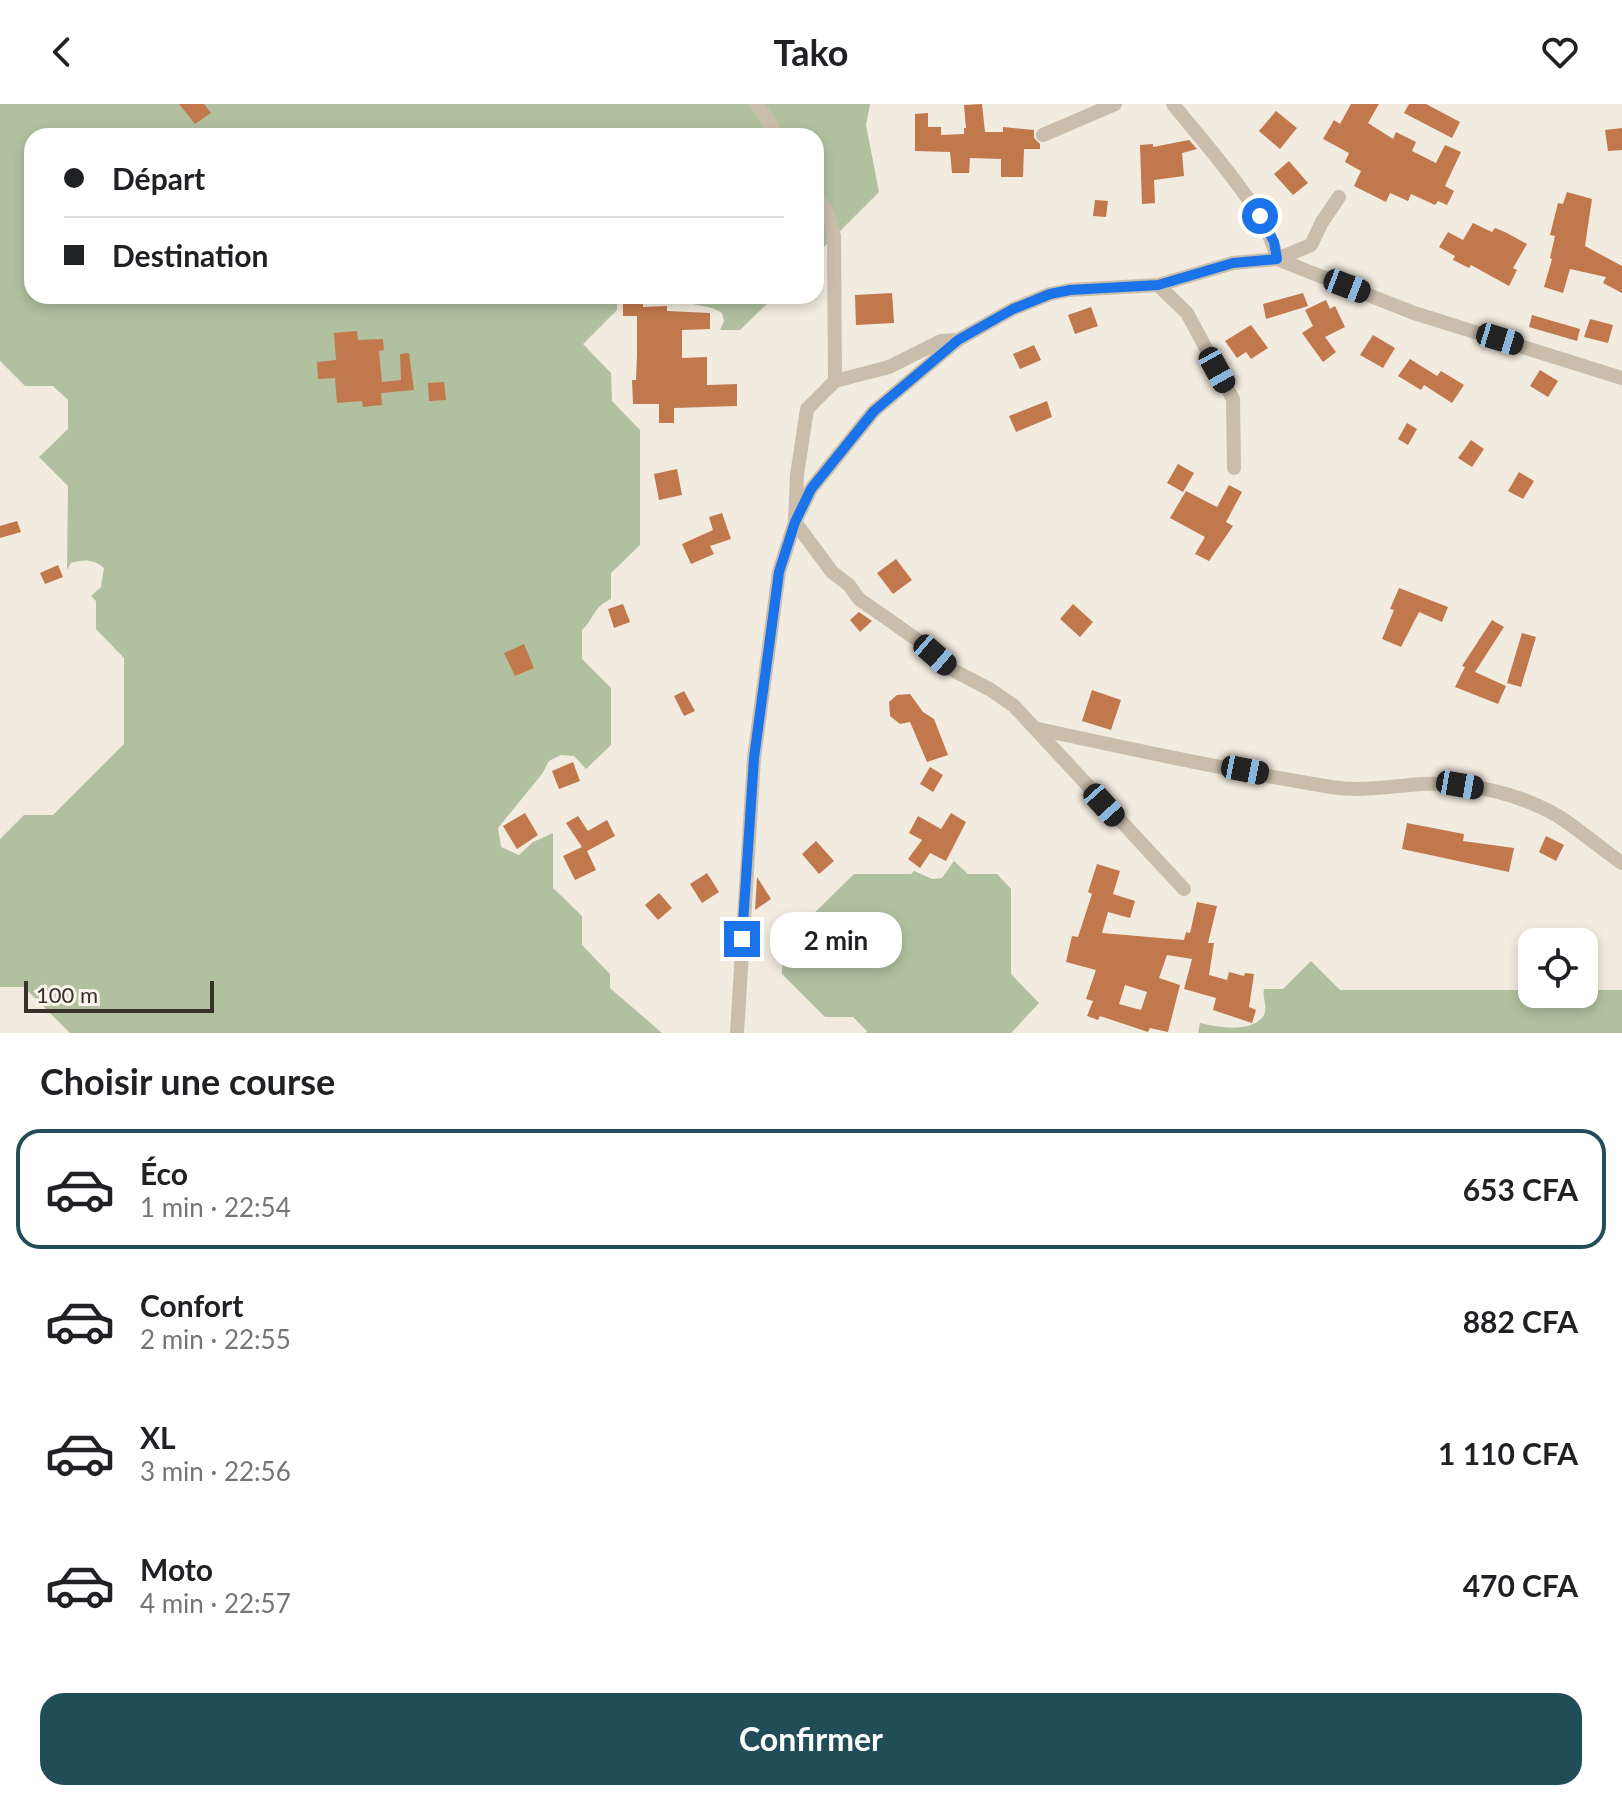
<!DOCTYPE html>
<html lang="fr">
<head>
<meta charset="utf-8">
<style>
  body { margin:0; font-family:Lato,sans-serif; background:#f2f2f2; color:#202124; height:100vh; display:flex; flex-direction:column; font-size:30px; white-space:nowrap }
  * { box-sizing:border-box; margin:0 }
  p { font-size:26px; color:#757577 }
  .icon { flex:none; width:44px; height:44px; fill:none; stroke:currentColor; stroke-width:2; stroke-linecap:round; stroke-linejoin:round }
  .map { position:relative; height:929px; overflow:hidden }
  .sheet { display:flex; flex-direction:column; background:#fff; flex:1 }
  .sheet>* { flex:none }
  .guide { position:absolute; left:24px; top:24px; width:800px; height:176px; border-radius:24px; box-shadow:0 4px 12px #0003; display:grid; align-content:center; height:176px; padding:0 40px; background:#fff }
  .tools { position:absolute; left:1518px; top:824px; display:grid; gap:16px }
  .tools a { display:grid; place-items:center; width:80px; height:80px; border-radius:16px; background:#fff; box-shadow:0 4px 12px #0003; font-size:40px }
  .scale { position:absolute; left:24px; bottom:20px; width:190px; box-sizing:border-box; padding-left:8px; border:4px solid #38302a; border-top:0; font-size:22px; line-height:28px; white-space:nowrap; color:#38302a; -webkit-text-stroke:6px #f9f5eb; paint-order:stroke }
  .end { position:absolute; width:36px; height:36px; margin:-18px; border:10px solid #1a73e8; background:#fff; box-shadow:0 0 0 4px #fff }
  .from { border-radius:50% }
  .bubble { position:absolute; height:56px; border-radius:24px; background:#fff; box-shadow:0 4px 12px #0003; font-size:26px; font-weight:700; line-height:56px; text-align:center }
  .car { position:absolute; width:24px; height:48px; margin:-24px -12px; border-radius:10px; box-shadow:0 0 6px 2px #0007; background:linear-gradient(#222 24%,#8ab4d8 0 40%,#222 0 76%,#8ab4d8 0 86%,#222 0) }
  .guide b { display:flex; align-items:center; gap:28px; height:76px; font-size:30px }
  .guide b+b { border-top:2px solid #e0e0e0 }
  .guide i { width:20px; height:20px; background:#202124 }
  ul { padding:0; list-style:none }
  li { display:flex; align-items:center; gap:24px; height:120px; margin:0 16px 12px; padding:0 24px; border:4px solid transparent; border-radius:24px }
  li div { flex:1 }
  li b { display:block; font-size:30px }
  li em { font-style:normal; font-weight:700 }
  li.on { border-color:#214d58 }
  li>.icon { width:72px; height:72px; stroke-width:1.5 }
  h2 { padding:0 40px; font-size:36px; line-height:96px }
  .cta { display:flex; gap:16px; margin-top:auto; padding:16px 40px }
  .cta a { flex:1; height:92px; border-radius:24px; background:#214d58; color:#fff; font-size:32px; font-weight:700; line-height:92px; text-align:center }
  header { display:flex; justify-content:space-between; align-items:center; height:104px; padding:0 40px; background:#fff; font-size:36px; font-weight:700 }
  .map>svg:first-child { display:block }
</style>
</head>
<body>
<header><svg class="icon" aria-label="back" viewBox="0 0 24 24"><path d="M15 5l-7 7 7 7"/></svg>Tako<svg class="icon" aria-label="heart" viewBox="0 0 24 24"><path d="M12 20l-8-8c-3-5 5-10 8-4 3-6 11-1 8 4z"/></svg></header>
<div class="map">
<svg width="1622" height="929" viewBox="0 0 1622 929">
  <rect width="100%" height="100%" fill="#f2ebdf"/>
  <g fill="#b1c19f">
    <path d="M0,0H870L866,21L879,88L816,151V32H32V192H617V206L583,240L611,269L612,297L640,326V441L611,469V495C593,503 595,514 582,526V555L611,584V641L586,665L574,652L561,651L549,657L542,670L498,724L501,743L519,751L533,738L553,729V784L582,812V841L610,870V884L662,929H70L24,883H0V735L24,711H53L124,640V554L96,525V497L91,492L101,483L104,464C94,455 83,455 71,459L67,466L68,382L39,353L68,325V296L53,282H25L0,257Z"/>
    <path d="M678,192H775L740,226H720L724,217L722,209C708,199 690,204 678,192Z"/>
    <path d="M954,757L968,770H997L1011,785V870L1039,899L1011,929H866L867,927L853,913H825L782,870V841L854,770H911L914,767L932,775L942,774Z"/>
    <path d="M1311,857L1340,886H1532V890H1584V886H1622V929H1198L1200,919C1221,924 1253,929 1264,911C1268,902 1262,894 1264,885H1283Z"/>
  </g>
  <g fill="#c1784d" fill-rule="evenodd">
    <path d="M179,0H204L211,9L195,20Z"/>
    <path d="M982,0L985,28H1003V23L1034,26V34L1040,40V45H1024L1023,73H1001V55L970,54L969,69H952L950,48L915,47V10L928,9V23H941V31L964,30V24H966L964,1Z"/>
    <path d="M1351,0H1379L1368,19L1393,35L1396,28L1416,38L1412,47L1436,59L1445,41L1461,48L1445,82L1454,87L1447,101L1438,97L1435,101L1411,90L1408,97L1390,89L1386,98L1354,82L1361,67L1345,58L1349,49L1323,35L1334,16L1340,20Z"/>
    <path d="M1409,0H1426L1460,18L1452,34L1404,9Z"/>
    <path d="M1276,7L1297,24L1280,45L1259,27Z"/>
    <path d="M1622,24V46L1608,47L1605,26Z"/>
    <path d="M1189,36L1197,45L1182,49L1184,72L1154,76L1155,99L1142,100L1140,41L1153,40V43Z"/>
    <path d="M1289,57L1308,79L1293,91L1274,70Z"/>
    <path d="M1567,88L1592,95L1585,142L1622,162V189L1603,179L1606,173L1570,165L1563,189L1544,183L1552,155L1550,154L1555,132L1550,131L1558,99L1563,100Z"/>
    <path d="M1095,96L1108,97L1106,113L1093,112Z"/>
    <path d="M1473,119L1492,128L1495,124L1505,128L1527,140L1513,164L1517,166L1509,182L1471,161L1469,164L1453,156L1455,152L1439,143L1448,128L1463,136Z"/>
    <path d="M892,189L894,219L856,221L855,191Z"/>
    <path d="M1303,189L1308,202L1266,215L1263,200Z"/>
    <path d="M623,193H643V203L667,202V207L710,209V225L682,226V254L707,253V281L737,280V302L674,304V319H659V300H633L632,276H636L637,252V212H623Z"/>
    <path d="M1326,196L1330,205L1335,202L1345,223L1325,233L1336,248L1323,258L1302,229L1313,222L1305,206Z"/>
    <path d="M1091,203L1098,222L1075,230L1068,211Z"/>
    <path d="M1532,211L1580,225L1577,237L1529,223Z"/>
    <path d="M1590,215L1613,221L1608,239L1584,233Z"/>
    <path d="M1251,221L1268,244L1251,255L1246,248L1237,254L1225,237Z"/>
    <path d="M357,227L358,236L383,235L384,246L379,247L382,278L401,276L400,250L409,249L414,286L381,289L382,301L363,303L362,297L337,299L335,274L318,275L317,258L336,256L334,229Z"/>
    <path d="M1373,231L1395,244L1383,264L1360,251Z"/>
    <path d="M1034,241L1041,256L1020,265L1013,250Z"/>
    <path d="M1410,255L1437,272L1441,267L1464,281L1452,299L1424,281L1421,286L1398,272Z"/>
    <path d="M1540,266L1558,277L1548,293L1530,282Z"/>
    <path d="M444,278L446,296L429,297L428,279Z"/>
    <path d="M1047,297L1052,313L1016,328L1009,312Z"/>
    <path d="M1407,319L1417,325L1408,341L1398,335Z"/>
    <path d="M1471,336L1484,345L1472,363L1458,354Z"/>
    <path d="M1178,360L1194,369L1183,388L1167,379Z"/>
    <path d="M677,365L682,391L659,396L654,370Z"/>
    <path d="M1519,368L1534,377L1523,395L1508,387Z"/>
    <path d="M1229,381L1242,388L1226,418L1233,422L1209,457L1195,450L1205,433L1170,414L1186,387L1217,403Z"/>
    <path d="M722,409L731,435L710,442L714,450L691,460L682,440L713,426L709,413Z"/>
    <path d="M17,417L21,428L0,434V422Z"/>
    <path d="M896,455L912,476L893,490L877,469Z"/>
    <path d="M58,461L63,473L45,480L40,469Z"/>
    <path d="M1399,484L1448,503L1442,518L1419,508L1401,543L1382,535L1394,506L1390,505Z"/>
    <path d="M623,500L630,518L614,524L608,505Z"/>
    <path d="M1073,500L1093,518L1080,533L1060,515Z"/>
    <path d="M859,508L872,517L860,528L850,516Z"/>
    <path d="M1492,516L1504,523L1475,568L1506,582L1498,600L1455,583L1465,563L1462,562Z"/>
    <path d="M1522,529L1536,533L1521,583L1507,579Z"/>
    <path d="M524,540L534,564L515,572L504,549Z"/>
    <path d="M1092,586L1121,596L1111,626L1082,617Z"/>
    <path d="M684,587L695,607L684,612L674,592Z"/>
    <path d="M910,590L923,608L934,615L948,651L927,658L910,618L900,620L890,612L889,598L897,591Z"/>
    <path d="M573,658L580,677L559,685L552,667Z"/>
    <path d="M930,663L943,671L933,688L920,680Z"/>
    <path d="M525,709L538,731L517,745L503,722Z"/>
    <path d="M951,709L966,718L946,757L930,749L920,764L908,755L922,736L909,729L918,712L941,725Z"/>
    <path d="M578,712L588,727L607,716L615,732L587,747L596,766L575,776L563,752L582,743L566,719Z"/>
    <path d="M1407,719L1464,730L1463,737L1514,744L1509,768L1402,745Z"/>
    <path d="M1546,732L1564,741L1556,757L1539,748Z"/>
    <path d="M816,737L834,757L819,770L802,750Z"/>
    <path d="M1097,760L1120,767L1113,790L1135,797L1130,814L1108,808L1102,829L1184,836L1186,828L1190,829L1197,798L1217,802L1208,839H1214L1209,871L1227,876L1229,868L1244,872L1245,869L1254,870L1249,903L1256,906L1252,919L1213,906L1216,894L1184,885L1192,855L1167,851L1159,874L1180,881L1168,928L1150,924L1148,928L1100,912L1098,916L1087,912L1093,897L1086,895L1096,866L1066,858L1072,832L1078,833L1092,790L1088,788ZM1125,881L1147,888L1141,906L1119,900Z"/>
    <path d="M707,769L719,788L702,799L690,780Z"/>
    <path d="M757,773L771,795L755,806Z"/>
    <path d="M659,789L672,804L658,816L645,801Z"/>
  </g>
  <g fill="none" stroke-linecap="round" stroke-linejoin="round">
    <g stroke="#cabdab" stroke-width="14">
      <path d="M757,0L778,32"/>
      <path d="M1173,0C1205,41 1267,106 1277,155"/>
      <path d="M1043,31L1115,0"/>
      <path d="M816,89L827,109L834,132L835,277"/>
      <path d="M1277,155L1414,209L1622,274"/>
      <path d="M1158,181L1187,209L1233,295L1234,364"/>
      <path d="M958,236L941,237L889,263L835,277L807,305L797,371L795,418L832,468L849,481L859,495L919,537L951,565L991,586L1014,602L1184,785"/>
      <path d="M1038,625C1135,646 1233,667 1331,683C1362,688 1392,682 1422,680C1468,678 1519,689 1558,712C1580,726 1600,744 1622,759"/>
      <path d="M737,929L754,654L779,468L795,418L811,385L874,307L958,236L1013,205L1050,190L1070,186L1158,181L1233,159L1277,155L1311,141L1322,118L1339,93"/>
    </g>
  </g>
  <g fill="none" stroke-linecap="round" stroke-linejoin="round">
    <path stroke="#1a73e8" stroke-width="10" d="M742,835L754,654L779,468L795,418L811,385L874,307L958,236L1013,205L1050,190L1070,186L1158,181L1233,159L1277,155L1274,138L1260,112"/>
  </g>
</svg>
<div class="tools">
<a><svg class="icon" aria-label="locate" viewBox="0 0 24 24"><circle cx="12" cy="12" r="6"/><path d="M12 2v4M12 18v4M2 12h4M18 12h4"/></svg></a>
</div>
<div class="scale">100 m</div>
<i class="end from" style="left:1260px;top:112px"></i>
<i class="end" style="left:742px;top:835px"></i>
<div class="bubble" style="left:770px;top:808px;width:132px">2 min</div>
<i class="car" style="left:1347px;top:182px;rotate:111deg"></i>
<i class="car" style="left:1500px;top:235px;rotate:107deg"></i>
<i class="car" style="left:1217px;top:266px;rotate:151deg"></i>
<i class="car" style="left:935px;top:551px;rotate:131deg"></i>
<i class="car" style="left:1245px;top:666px;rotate:101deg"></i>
<i class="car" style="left:1460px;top:681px;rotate:100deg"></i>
<i class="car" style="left:1104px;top:701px;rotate:138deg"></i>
<div class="guide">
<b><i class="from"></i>Départ</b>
<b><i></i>Destination</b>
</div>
</div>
<section class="sheet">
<h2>Choisir une course</h2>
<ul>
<li class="on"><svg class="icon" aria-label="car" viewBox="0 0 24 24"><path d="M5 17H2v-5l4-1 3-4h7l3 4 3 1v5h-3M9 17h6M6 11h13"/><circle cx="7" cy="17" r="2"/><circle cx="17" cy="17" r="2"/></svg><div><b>Éco</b><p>1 min · 22:54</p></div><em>653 CFA</em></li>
<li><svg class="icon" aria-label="car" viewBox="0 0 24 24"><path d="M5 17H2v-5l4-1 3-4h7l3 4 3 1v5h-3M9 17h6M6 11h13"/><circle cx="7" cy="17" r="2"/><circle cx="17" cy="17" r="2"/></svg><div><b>Confort</b><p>2 min · 22:55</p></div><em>882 CFA</em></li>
<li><svg class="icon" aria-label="car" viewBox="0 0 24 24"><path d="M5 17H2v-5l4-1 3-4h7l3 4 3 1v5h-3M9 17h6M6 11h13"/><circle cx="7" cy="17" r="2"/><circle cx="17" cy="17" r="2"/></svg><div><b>XL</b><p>3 min · 22:56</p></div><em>1 110 CFA</em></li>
<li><svg class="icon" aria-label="car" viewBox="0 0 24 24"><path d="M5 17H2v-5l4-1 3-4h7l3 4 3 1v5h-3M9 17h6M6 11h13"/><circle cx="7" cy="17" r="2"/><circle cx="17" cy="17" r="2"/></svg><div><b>Moto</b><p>4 min · 22:57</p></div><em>470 CFA</em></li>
</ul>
<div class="cta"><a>Confirmer</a></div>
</section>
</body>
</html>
